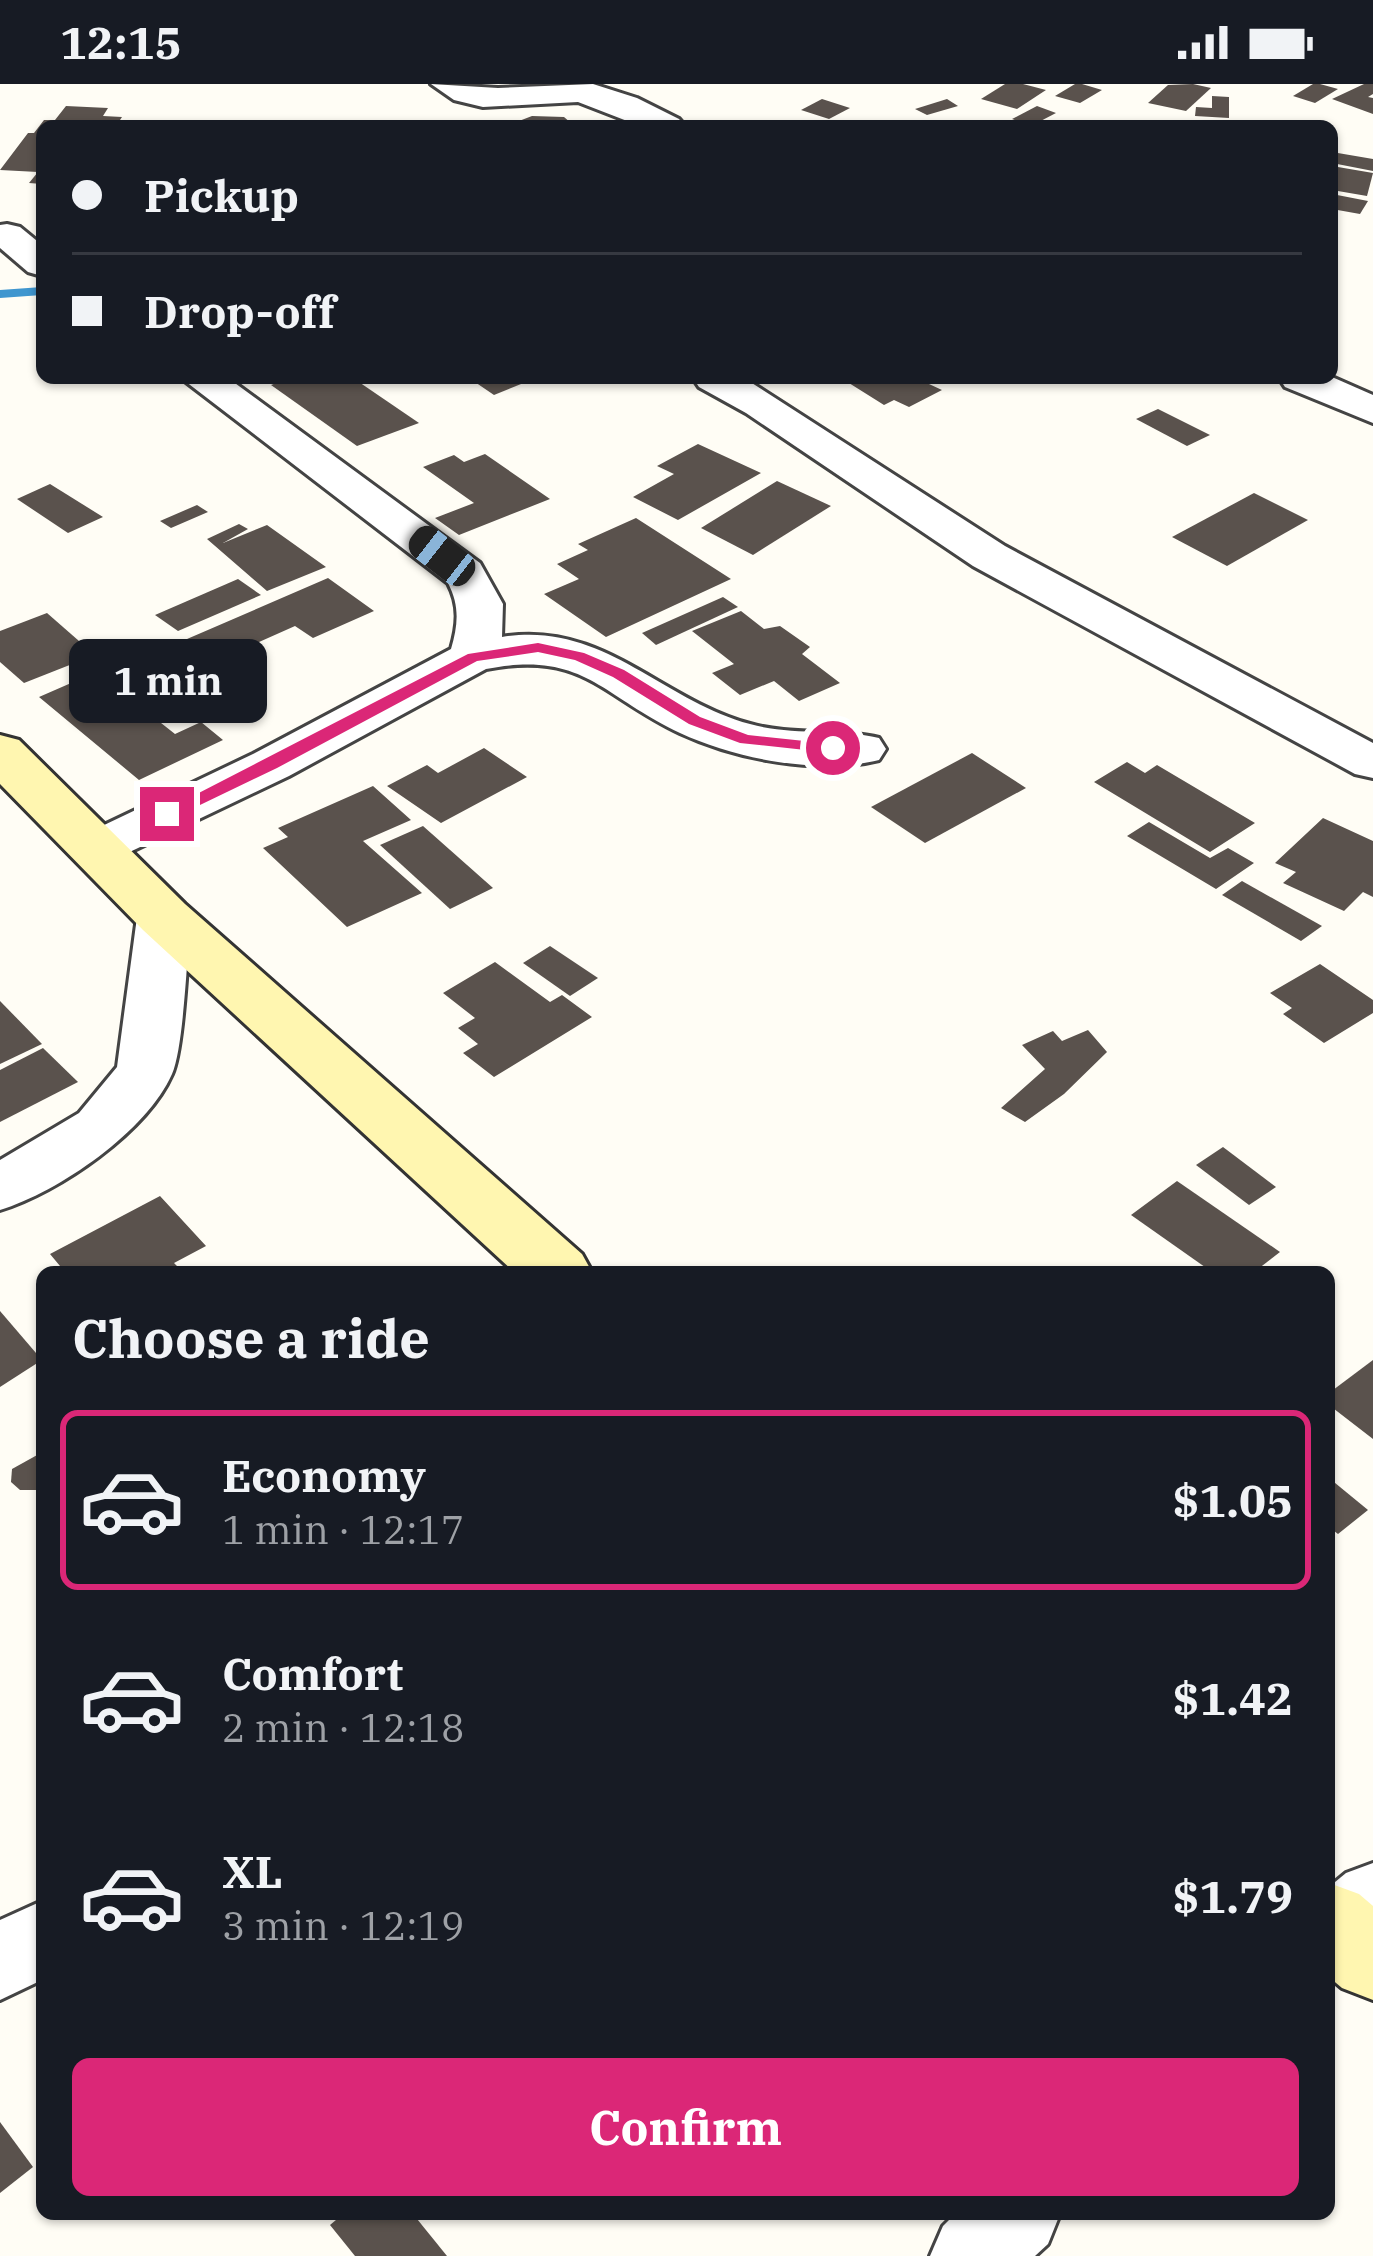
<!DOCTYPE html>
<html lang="en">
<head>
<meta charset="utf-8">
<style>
  body { margin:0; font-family:"IBM Plex Serif",serif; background:#20242c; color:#f1f3f6; height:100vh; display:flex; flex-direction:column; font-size:45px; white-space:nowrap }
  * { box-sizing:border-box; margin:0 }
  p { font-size:39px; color:#9ea1a6 }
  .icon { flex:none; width:66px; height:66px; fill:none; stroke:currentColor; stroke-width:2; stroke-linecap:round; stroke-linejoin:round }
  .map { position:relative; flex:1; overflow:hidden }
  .details { position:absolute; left:36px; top:1182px; width:1299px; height:954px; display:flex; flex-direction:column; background:#171b24; border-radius:18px; box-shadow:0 3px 9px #0004 }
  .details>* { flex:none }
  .banner { position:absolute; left:36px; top:36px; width:1302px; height:264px; border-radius:18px; box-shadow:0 3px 9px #0004; display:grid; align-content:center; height:264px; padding:0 36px; background:#171b24 }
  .end { position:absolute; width:54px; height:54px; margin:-27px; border:15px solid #db2777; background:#fff; box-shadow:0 0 0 6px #fff }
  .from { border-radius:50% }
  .bubble { position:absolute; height:84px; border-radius:18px; background:#171b24; box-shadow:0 3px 9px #0004; font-size:39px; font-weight:700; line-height:84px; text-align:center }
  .car { position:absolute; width:36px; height:72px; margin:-36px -18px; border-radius:15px; box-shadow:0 0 9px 3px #0007; background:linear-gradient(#222 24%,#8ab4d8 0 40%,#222 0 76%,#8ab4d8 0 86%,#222 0) }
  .banner b { display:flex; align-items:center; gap:42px; height:114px; font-size:45px }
  .banner b+b { border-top:3px solid #363941 }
  .banner i { width:30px; height:30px; background:#f1f3f6 }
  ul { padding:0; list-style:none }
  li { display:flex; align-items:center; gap:36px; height:180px; margin:0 24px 18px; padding:0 12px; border:6px solid transparent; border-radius:18px }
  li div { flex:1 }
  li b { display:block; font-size:45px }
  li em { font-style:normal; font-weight:700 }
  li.current { border-color:#db2777 }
  li>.icon { width:108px; height:108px; stroke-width:1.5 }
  h2 { padding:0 36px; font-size:54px; line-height:144px }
  .action { display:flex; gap:24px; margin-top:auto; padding:24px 36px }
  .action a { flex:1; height:138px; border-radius:18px; background:#db2777; color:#fff; font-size:48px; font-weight:700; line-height:138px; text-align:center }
  .status { display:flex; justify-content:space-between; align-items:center; height:84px; padding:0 60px; background:#171b24; direction:ltr }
  .status svg { height:33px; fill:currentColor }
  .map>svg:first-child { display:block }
</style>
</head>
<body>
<div class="status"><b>12:15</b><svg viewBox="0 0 49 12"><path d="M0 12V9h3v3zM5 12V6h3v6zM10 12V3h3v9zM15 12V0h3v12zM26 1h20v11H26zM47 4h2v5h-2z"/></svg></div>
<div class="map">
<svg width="1373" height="2172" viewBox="0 0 1373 2172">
  <rect width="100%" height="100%" fill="#fffdf5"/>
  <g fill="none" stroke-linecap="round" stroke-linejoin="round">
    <path fill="#3f96cf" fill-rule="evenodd" d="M42,203V211L0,214V206Z"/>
  </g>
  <g fill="#5a524d">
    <path d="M1005,0H1023L1046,6L1017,25L981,15Z"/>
    <path d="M1075,0H1082L1102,6L1080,19L1055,12Z"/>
    <path d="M1193,0L1211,4L1186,27L1148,19L1168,1Z"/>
    <path d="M1313,0H1320L1338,5L1315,19L1293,12Z"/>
    <path d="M1364,0H1373V10L1368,13L1373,14V30L1332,15Z"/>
    <path d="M1212,12L1229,13V34L1195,32L1196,23L1212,24Z"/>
    <path d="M822,15L850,24L829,35L801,26Z"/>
    <path d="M947,15L958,22L927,31L915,25Z"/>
    <path d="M66,22L108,24L103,32L122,33L116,42H42V100L29,99L38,88L0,86L28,49H34L44,36H55Z"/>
    <path d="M1037,22L1056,29L1031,42L1012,35Z"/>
    <path d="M532,32L564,33L571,39H617V42H506Z"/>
    <path d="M1332,68L1373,75V87L1332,79Z"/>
    <path d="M1332,82L1373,89L1367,112L1332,106Z"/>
    <path d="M1332,110L1368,117L1360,130L1332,125Z"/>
    <path d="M290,294H353L419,339L357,362L271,301Z"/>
    <path d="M469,294H536L494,311Z"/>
    <path d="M841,294H916L942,306L909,323L894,316L884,321Z"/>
    <path d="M1158,325L1210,351L1187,362L1136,335Z"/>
    <path d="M698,360L761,389L678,436L633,413L674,390L657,382Z"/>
    <path d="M485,370L550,415L459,451L435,434L474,419L423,383L454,371L464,378Z"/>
    <path d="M777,397L831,422L753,471L701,444Z"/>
    <path d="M50,400L103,433L68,449L17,415Z"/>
    <path d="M1254,409L1308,436L1227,482L1172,453Z"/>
    <path d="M197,421L208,428L171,444L160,437Z"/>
    <path d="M636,434L731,495L606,553L544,510L579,495L557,480L588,466L578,460Z"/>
    <path d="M239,440L248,445L223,459L267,441L326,483L267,507L207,455Z"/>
    <path d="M328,494L374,527L313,554L295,542L216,577L187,555Z"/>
    <path d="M238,495L261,511L178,547L155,531Z"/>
    <path d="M723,513L738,523L656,561L642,549Z"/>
    <path d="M741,527L764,545L780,542L810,563L802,570L840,599L799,617L774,597L740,611L712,589L734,580L692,547Z"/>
    <path d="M47,529L95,571L24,599L0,578V547Z"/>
    <path d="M133,572L160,592L123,609L175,650L201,638L223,656L139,696L39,613Z"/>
    <path d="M484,664L527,693L441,739L387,702L427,681L438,689Z"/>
    <path d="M972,669L1026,704L925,759L871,723Z"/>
    <path d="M1127,678L1145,689L1157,681L1255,739L1210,768L1094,698Z"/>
    <path d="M373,702L411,736L363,757L422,809L347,843L263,764L288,753L278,744Z"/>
    <path d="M1323,734L1373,757V813L1363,808L1344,827L1283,799L1296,788L1275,779Z"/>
    <path d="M1149,738L1210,774L1228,764L1254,779L1216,805L1127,752Z"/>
    <path d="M423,742L493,804L450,825L380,761Z"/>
    <path d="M1242,797L1322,842L1301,857L1222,811Z"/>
    <path d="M550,862L598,894L570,912L523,879Z"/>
    <path d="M495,878L550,918L562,911L592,933L494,993L463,969L478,960L458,944L475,934L443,909Z"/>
    <path d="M1320,880L1373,916V929L1324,959L1283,930L1292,924L1270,909Z"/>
    <path d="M0,917L42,960L0,980Z"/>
    <path d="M1088,946L1107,968L1064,1010L1025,1038L1001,1024L1045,985L1022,961L1053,947L1062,957Z"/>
    <path d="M43,964L78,998L0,1038V986Z"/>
    <path d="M1223,1063L1276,1103L1249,1121L1196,1081Z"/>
    <path d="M1177,1097L1280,1168L1254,1188H1212L1131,1131Z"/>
    <path d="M160,1112L206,1162L174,1179L183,1188H65L50,1170Z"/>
    <path d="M0,1227L42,1276L0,1303Z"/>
    <path d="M1373,1276V1355L1329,1321V1309Z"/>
    <path d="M39,1370L42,1406H20L11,1398L12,1385Z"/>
    <path d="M1329,1394L1368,1426L1338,1450L1329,1443Z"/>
    <path d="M0,2038L33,2083L0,2109Z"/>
    <path d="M343,2130H413L447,2172H355L330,2141Z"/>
  </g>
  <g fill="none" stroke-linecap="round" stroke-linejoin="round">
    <defs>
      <g id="street">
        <path d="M431,0L498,4L593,0L637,14L679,35L685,42H640L578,18L483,23L454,16Z"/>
        <path d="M7,140L20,143L42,161V192L28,188L0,164V141Z"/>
        <path d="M1332,293L1373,311V339L1285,303L1279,294Z"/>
        <path d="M181,294H228L480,479L503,520L502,553C602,536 661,616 750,640C792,652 837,644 879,654L886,665L879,676C818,691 736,675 680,649C601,612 584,566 486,585L289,692L115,775L97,780L79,775L71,764L79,753L253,670L451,565C458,541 460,522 448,499Z"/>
        <path d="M693,294H744L1005,462L1373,659V694L1355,690L973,482L746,329L699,303Z"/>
        <path d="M164,816L183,821L191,833C187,868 184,963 172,990C147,1047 59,1108 0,1126V1076L79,1029L117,983L137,833L145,821Z"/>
        <path d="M1373,1779V1864L1357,1879L1329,1889V1803L1346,1789Z"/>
        <path d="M42,1817V1896L0,1916V1836Z"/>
        <path d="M955,2130H1060L1048,2160L1035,2172H930L943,2142Z"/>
      </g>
      <g id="secondary">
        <path d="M0,651L19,656L185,820L582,1170L592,1188H514L143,846L0,700Z"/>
        <path d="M1329,1799L1359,1810L1373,1822V1916L1342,1904L1329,1893Z"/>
      </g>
    </defs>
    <use href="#street" stroke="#444" stroke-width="6"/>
    <use href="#secondary" stroke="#333" stroke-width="6"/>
    <use href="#street" fill="#fff" fill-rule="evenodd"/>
    <use href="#secondary" fill="#fff6b0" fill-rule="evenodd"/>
  </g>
  <path fill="#db2777" d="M538,559L584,569L624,586L700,633L748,651L833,660L841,664L833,669L740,659L689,640L613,593L575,576L538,568L477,577L277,684L173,734L158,730L468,570Z"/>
</svg>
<i class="end from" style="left:833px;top:664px"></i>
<i class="end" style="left:167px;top:730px"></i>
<div class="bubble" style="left:69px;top:555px;width:198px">1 min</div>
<i class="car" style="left:442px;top:472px;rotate:308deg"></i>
<div class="banner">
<b><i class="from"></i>Pickup</b>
<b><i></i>Drop-off</b>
</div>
<section class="details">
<h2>Choose a ride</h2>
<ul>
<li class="current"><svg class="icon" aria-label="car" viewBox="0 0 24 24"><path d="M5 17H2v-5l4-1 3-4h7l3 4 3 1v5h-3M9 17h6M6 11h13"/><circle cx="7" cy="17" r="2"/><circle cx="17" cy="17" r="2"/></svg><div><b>Economy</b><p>1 min · 12:17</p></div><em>$1.05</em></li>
<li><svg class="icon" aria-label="car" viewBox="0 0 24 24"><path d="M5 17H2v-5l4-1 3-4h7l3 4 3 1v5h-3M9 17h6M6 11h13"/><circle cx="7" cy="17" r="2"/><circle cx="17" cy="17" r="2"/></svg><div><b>Comfort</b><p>2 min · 12:18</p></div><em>$1.42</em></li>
<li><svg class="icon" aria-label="car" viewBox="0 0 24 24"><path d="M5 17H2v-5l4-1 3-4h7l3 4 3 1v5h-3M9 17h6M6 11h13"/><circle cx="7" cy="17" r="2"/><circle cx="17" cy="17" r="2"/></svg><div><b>XL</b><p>3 min · 12:19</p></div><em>$1.79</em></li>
</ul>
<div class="action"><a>Confirm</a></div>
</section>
</div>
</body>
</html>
